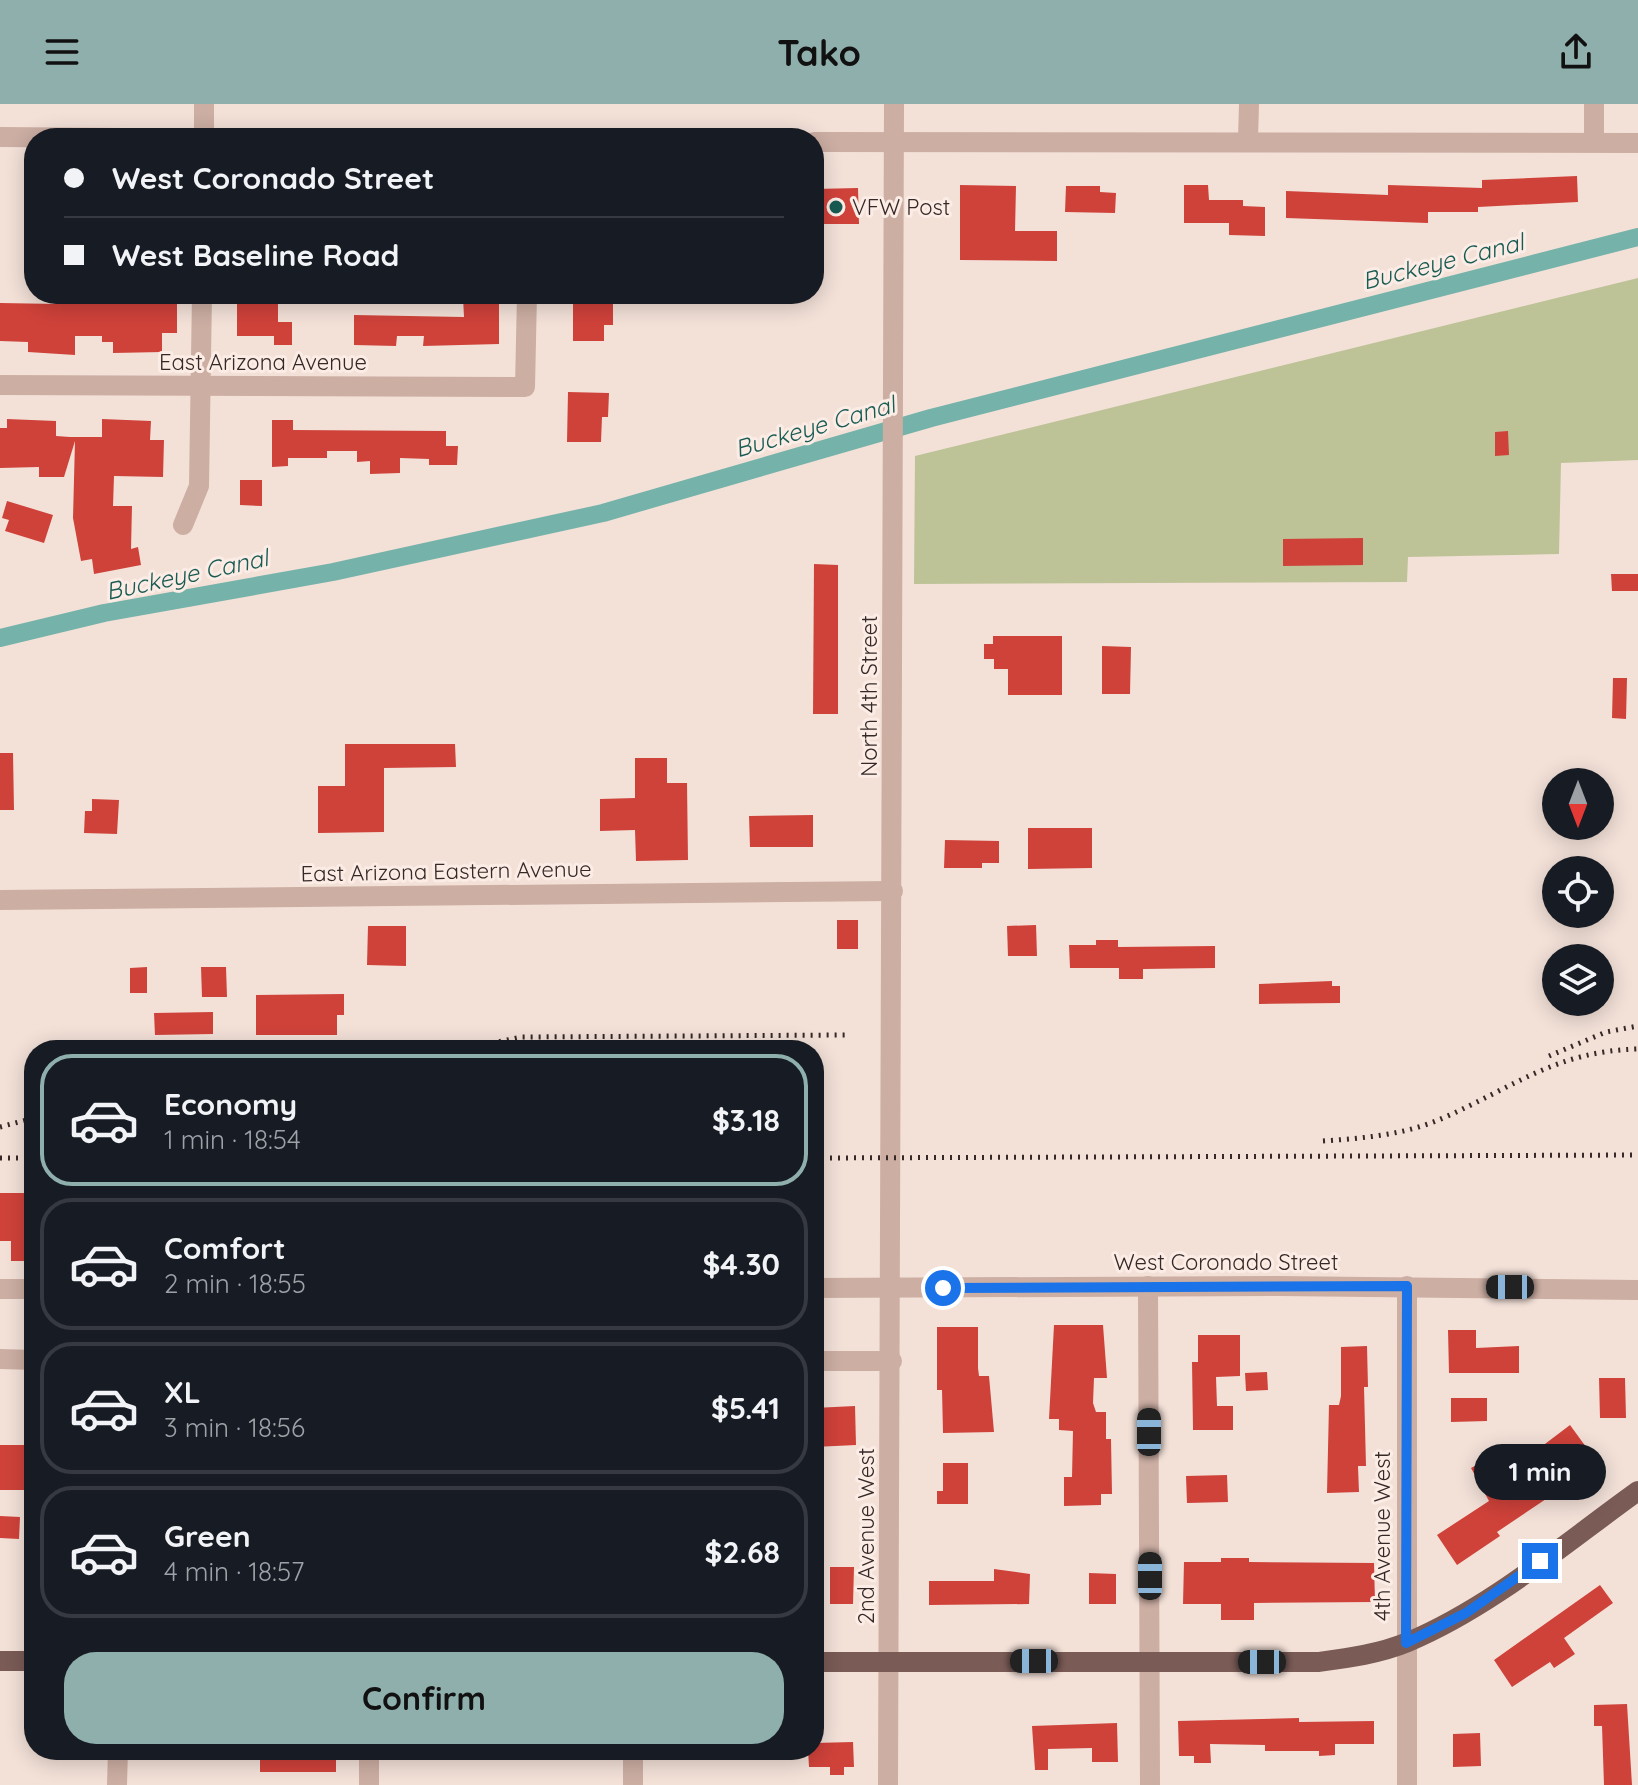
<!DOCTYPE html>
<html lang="en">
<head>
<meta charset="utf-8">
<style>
  body { margin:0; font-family:Quicksand,sans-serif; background:#242831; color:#f1f3f6; height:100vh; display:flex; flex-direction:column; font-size:30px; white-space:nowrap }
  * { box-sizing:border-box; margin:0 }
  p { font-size:26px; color:#9ea1a6 }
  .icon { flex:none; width:44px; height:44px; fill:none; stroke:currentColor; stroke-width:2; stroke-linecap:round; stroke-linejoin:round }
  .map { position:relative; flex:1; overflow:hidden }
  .sheet { position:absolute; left:24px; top:936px; width:800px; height:720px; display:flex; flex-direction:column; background:#171b24; border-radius:32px; box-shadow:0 4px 20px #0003 }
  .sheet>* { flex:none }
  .guide { position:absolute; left:24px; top:24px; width:800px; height:176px; border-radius:32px; box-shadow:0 4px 20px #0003; display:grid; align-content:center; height:176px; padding:0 40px; background:#171b24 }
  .needle { width:52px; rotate:180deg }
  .fabs { position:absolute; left:1542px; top:664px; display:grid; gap:16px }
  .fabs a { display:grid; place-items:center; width:72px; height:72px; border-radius:50%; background:#171b24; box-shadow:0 4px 20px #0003; font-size:40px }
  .end { position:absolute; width:36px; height:36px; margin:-18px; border:10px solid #1a73e8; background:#fff; box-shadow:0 0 0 4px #fff }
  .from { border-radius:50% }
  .bubble { position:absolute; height:56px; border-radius:28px; background:#171b24; box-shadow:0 4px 20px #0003; font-size:26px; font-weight:700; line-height:56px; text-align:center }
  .car { position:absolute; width:24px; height:48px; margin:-24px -12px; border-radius:10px; box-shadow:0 0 6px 2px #0007; background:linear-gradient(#222 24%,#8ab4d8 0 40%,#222 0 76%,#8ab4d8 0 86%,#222 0) }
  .guide b { display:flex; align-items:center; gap:28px; height:76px; font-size:30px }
  .guide b+b { border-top:2px solid #363941 }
  .guide i { width:20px; height:20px; background:#f1f3f6 }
  ul { padding:14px 0 0; list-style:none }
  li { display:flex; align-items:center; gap:24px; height:132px; margin:0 16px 12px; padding:0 24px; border:4px solid #363941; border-radius:32px }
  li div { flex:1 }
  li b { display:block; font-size:30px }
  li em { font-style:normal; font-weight:700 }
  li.on { border-color:#8fafad }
  li>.icon { width:72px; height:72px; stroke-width:1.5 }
  .action { display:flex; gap:16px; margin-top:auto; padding:16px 40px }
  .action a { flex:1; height:92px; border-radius:32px; background:#8fafad; color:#111; font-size:32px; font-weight:700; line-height:92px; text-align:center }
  header { display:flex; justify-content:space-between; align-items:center; height:104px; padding:0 40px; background:#8fafad; color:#111; font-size:36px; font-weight:700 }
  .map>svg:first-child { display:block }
</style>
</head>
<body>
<header><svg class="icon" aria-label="menu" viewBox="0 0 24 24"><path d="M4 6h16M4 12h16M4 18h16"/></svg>Tako<svg class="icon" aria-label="share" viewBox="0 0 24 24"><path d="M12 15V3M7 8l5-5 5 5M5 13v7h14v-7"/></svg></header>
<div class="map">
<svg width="1638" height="1681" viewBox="0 0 1638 1681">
  <rect width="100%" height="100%" fill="#f3e1d8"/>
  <path fill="#bdc397" d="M1638,174V356L1561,359L1559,450L1408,453L1407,478L914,480L915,352Z"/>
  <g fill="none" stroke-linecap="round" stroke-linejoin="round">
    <path stroke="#75b2a9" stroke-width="18" d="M0,534L104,509L333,468L603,409L931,314L1638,133"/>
  </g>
  <g fill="#cf423a">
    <path d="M1577,72L1578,98L1478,103V108H1428V119L1286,114V87L1388,91V81L1482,84V76Z"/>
    <path d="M960,81L1016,82L1015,127H1057V157L960,156Z"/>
    <path d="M1184,81H1208L1209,96H1243V102L1265,103V132L1229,131V119H1184Z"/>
    <path d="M1066,82H1100V88L1116,89L1115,109L1065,108Z"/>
    <path d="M858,84L859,120H814V85Z"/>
    <path d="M463,193H499V240L423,242L424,232H397L396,242L354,241V211L464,213Z"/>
    <path d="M573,194H613V221H604V237H573Z"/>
    <path d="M58,196H88V200L177,199V229H162V248L113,249V238H102V232H75V251L28,248V238L0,237V199L58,200Z"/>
    <path d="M237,198L278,199V218H292V241H274V232H237Z"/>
    <path d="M568,288L609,289L608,313H602L601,338H567Z"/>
    <path d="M7,315L56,317V332L70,333H102V315L151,317L150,336H164L163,373L114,372L113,402H132L131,445L138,443L141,461L94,470L92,455L81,457L73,414L75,337L64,373H39V363L0,364V324H7Z"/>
    <path d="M272,316H293V326L446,327V342H458L457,361H429V355L400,354V369L370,370V357L357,358V347H327V354H288V362L272,363Z"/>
    <path d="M1508,327L1509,351L1495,352V328Z"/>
    <path d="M240,376H262V402L240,401Z"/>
    <path d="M7,397L53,411L44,439L5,427L9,416L2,414Z"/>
    <path d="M1363,434V461L1283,462V435Z"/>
    <path d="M814,460L838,461V610H813Z"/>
    <path d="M1611,470H1638V487H1612Z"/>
    <path d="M993,532H1062V591H1008V565H994V555H984V540H993Z"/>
    <path d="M1102,542L1131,543L1130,590H1102Z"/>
    <path d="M1613,574H1627L1626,615L1612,614Z"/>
    <path d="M345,640H455L456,663L384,664V728L318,729V682H345Z"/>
    <path d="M0,649H13L14,706H0Z"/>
    <path d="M635,654H667V679H687L688,756L636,757L635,726L600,727V695L635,694Z"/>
    <path d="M92,695L119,696L117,730L84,729L85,707H92Z"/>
    <path d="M813,711V743H750L749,712Z"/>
    <path d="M1028,724H1092V764L1028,765Z"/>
    <path d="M945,736L999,737V759H982V764H944Z"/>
    <rect x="837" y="816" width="21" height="29"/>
    <path d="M1036,821L1037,852H1008L1007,822Z"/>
    <path d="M368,822H406V862L367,861Z"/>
    <path d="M1096,836H1118V843L1215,842V864L1143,865V875H1119V864H1070L1069,841H1096Z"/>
    <path d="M147,863V889H130V864Z"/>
    <path d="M201,863H226L227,893H202Z"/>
    <path d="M1332,877V882H1340V899L1259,900V880Z"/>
    <path d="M344,890V911H337V931H256V891Z"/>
    <path d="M213,908V930L155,931L154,909Z"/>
    <path d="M0,1089H34V1157H11V1137H0Z"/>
    <path d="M1054,1221H1103L1107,1274H1094L1093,1299L1096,1308H1106V1335H1111L1112,1390H1101V1401L1064,1402V1373H1072L1073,1327L1059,1326V1315H1049Z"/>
    <path d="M937,1223H978V1264L979,1272H989L994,1328L943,1329L942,1286H937Z"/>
    <path d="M1448,1226H1476V1244L1519,1242V1269H1449Z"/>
    <path d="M1198,1231H1240V1272L1216,1273L1217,1302H1233V1326H1193L1192,1258H1198Z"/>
    <path d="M1367,1242L1368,1283H1364L1366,1362H1358L1359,1388L1327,1389L1329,1301H1339L1341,1292V1243Z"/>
    <path d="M1267,1268L1268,1286L1246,1287L1245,1269Z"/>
    <path d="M1599,1274H1625L1626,1314H1600Z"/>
    <path d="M1451,1294H1487V1317L1451,1318Z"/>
    <path d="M855,1302L856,1341L814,1343V1304Z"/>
    <path d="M1570,1321L1597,1358L1586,1366L1582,1361L1543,1390L1546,1395L1497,1428L1500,1432L1457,1461L1437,1431L1489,1397L1471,1364L1490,1354L1509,1389L1549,1362L1537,1346Z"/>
    <rect x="0" y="1341" width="34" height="45"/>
    <path d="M943,1359H968V1400H937V1387H943Z"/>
    <path d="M1227,1371L1228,1398L1187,1399L1186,1372Z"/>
    <path d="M0,1412L20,1413L19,1435L0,1434Z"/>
    <path d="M1221,1454H1249V1458L1374,1459L1375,1498L1254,1499V1516H1221V1500H1183L1184,1458H1221Z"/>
    <path d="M830,1463H854L853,1500H830Z"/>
    <path d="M994,1465L1030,1470L1029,1500L929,1501V1477H994Z"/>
    <path d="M1089,1469L1116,1470V1500H1089Z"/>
    <path d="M1600,1481L1613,1499L1564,1534L1575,1550L1554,1564L1550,1558L1512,1583L1494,1556Z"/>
    <path d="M1627,1600L1632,1681H1604L1602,1622H1594V1601Z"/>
    <path d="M1299,1614V1618L1374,1617V1640H1335V1651L1319,1652V1647H1265V1641L1210,1640L1211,1659H1194V1652H1179L1178,1617Z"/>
    <path d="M1117,1619L1118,1658H1092V1644L1048,1645V1666H1035L1032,1622Z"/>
    <path d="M1480,1629L1481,1662L1453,1663V1630Z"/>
    <path d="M853,1638L854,1663H844V1671H830V1663H809L808,1646H814V1639Z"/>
    <rect x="260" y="1646" width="76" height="22"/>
  </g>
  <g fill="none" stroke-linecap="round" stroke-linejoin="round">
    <g stroke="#ccaea3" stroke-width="20">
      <path d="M0,33L126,34"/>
      <path d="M204,34V0"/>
      <path d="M1248,36L1249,0"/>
      <path d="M814,38L1638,39"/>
      <path d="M1594,38V0"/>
      <path d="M0,281L525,283L527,190"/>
      <path d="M183,421L199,382L202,190"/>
      <path d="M0,796L893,787"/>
      <path d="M1148,1182L1150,1681"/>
      <path d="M1407,1182V1681"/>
      <path d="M814,1184L1278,1182L1638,1186"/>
      <path d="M0,1185H34"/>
      <path d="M0,1255L34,1256"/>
      <path d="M814,1257H892"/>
      <path d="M633,1646V1681"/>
      <path d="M117,1681L118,1646"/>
      <path d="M369,1681V1646"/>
      <path d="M888,1681L894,0"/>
    </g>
    <g stroke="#7a5b56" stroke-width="20">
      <path d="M0,1557H34"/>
      <path d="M814,1558H1318C1348,1554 1379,1550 1408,1538C1491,1503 1564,1440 1638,1387"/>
    </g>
    <g stroke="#362826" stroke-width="5" stroke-dasharray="2 6" stroke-linecap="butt">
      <path d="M460,946L521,933L846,931"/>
      <path d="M1549,952L1606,928L1638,922"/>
      <path d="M0,1023L34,1014"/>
      <path d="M1323,1037C1364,1034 1405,1031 1443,1014C1514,983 1556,947 1638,945"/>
      <path d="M0,1054H34"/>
      <path d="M814,1054L1638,1051"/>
    </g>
  </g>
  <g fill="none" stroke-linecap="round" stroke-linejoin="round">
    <path stroke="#1a73e8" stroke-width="10" d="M943,1184L1407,1182L1406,1539L1466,1509L1540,1457"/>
  </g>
  <circle fill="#185b53" stroke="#fbece5" stroke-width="3" cx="836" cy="103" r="8"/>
  <g text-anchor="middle" stroke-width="6" stroke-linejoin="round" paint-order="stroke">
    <g font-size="22" fill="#362826" stroke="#fbece5" text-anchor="start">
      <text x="852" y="111">VFW Post</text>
    </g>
    <g font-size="22" fill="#362826" stroke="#fbece5">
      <text x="263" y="266">East Arizona Avenue</text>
      <text transform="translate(869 592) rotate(-90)" y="8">North 4th Street</text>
      <text transform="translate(446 767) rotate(-1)" y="8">East Arizona Eastern Avenue</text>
      <text x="1226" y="1166">West Coronado Street</text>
      <text transform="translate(866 1432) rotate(-90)" y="8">2nd Avenue West</text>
      <text transform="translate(1382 1432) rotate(-90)" y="8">4th Avenue West</text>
    </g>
    <g font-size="24" font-style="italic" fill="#185b53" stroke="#fbece5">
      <text transform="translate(1443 158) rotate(-14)" y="8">Buckeye Canal</text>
      <text transform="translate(815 323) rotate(-16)" y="8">Buckeye Canal</text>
      <text transform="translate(187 471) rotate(-12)" y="8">Buckeye Canal</text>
    </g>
  </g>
</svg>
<div class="fabs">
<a><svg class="needle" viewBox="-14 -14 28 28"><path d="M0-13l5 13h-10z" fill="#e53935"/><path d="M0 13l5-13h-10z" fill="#9ea1a6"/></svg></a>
<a><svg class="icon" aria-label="locate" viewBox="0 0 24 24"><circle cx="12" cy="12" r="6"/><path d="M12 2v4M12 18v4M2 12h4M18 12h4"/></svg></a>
<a><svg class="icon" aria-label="layers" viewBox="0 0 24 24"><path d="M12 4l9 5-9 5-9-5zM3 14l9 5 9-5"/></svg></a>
</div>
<i class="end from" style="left:943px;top:1184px"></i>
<i class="end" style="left:1540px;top:1457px"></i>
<div class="bubble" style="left:1474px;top:1340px;width:132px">1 min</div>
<i class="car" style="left:1510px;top:1183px;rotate:270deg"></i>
<i class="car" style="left:1149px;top:1328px;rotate:0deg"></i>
<i class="car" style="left:1150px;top:1472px;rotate:0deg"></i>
<i class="car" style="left:1034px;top:1557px;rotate:270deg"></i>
<i class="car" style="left:1262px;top:1558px;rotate:270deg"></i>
<div class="guide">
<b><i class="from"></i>West Coronado Street</b>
<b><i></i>West Baseline Road</b>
</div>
<section class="sheet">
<ul>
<li class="on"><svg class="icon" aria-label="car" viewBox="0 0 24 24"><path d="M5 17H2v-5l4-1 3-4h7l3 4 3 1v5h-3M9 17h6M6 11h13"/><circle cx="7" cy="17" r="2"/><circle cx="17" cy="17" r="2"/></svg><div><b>Economy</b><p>1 min · 18:54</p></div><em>$3.18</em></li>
<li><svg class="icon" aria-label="car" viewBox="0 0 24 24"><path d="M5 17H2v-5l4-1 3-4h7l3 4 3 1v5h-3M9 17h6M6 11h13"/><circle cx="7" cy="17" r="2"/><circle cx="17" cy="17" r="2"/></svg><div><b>Comfort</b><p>2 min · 18:55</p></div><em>$4.30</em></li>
<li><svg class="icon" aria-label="car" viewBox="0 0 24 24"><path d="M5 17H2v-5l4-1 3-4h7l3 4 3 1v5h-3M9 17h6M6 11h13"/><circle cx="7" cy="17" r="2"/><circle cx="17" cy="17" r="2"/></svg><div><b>XL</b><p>3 min · 18:56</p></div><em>$5.41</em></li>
<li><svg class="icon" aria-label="car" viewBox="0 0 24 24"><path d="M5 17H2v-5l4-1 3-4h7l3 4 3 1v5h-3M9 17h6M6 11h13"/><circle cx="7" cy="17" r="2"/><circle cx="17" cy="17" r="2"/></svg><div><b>Green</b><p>4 min · 18:57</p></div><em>$2.68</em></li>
</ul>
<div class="action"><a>Confirm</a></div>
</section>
</div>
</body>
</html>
